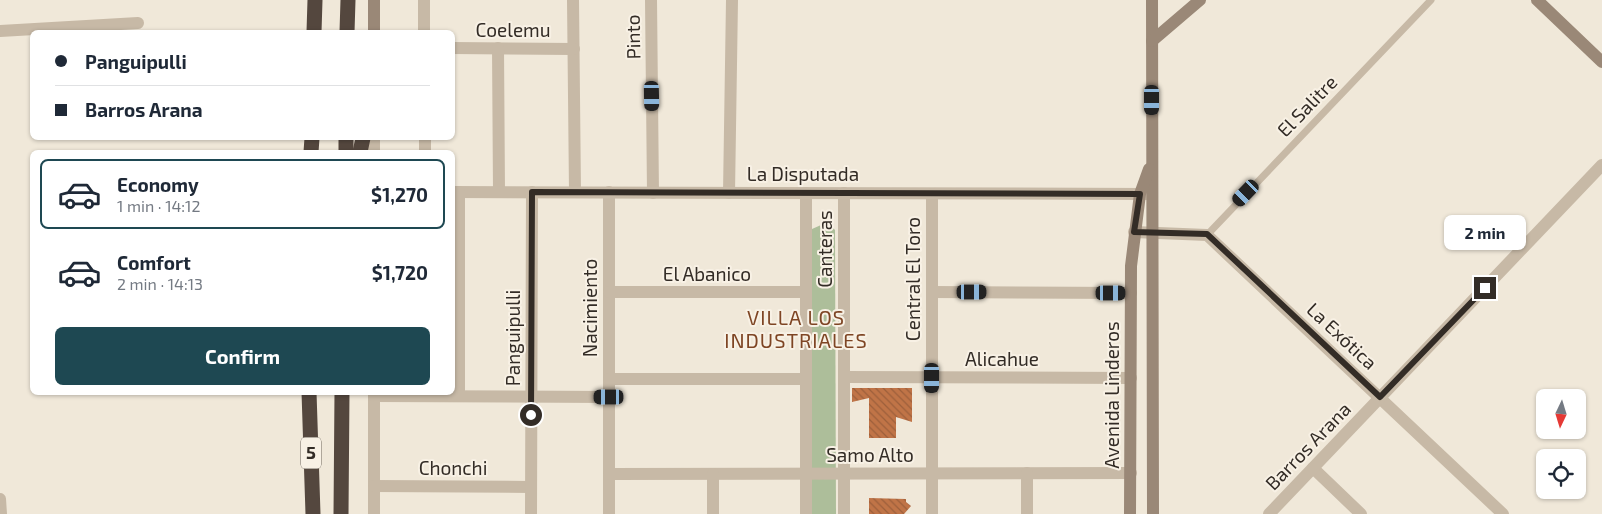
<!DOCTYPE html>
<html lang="en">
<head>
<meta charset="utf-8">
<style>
  body { margin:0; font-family:"Exo 2",sans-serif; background:#f2f2f3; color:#1f2937; height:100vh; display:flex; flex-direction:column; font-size:19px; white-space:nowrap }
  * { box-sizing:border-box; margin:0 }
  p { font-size:16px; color:#747a83 }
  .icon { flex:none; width:28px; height:28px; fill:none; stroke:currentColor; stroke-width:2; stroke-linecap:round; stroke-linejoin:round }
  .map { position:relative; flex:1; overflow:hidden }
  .side { position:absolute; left:30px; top:150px; width:425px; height:245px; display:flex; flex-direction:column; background:#fff; border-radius:8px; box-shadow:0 1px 4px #0004 }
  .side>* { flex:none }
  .hud { position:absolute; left:30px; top:30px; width:425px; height:110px; border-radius:8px; box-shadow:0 1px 4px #0004; display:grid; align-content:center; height:110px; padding:0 25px; background:#fff }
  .needle { width:32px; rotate:184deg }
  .buttons { position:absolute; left:1536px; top:389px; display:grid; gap:10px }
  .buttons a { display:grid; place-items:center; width:50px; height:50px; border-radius:8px; background:#fff; box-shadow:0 1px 4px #0004; font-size:25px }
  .end { position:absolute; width:22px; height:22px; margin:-11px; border:6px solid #332c26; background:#fff; box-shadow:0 0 0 2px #fff }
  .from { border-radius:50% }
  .bubble { position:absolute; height:35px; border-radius:8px; background:#fff; box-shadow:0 1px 4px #0004; font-size:16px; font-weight:700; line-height:35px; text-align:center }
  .car { position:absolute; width:15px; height:30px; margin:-15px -8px; border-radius:6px; box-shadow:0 0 4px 1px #0007; background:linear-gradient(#222 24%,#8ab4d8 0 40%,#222 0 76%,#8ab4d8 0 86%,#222 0) }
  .hud b { display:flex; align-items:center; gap:18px; height:48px; font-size:19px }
  .hud b+b { border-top:1px solid #e0e1e3 }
  .hud i { width:12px; height:12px; background:#1f2937 }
  ul { padding:9px 0 0; list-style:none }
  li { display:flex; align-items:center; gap:15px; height:70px; margin:0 10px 8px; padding:0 15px; border:2px solid transparent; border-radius:8px }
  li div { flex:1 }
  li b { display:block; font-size:19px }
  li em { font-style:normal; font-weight:700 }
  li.selected { border-color:#1e4852 }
  li>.icon { width:45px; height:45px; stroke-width:1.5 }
  .cta { display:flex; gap:10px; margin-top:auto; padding:10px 25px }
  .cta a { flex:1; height:58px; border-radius:8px; background:#1e4852; color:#fff; font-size:20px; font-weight:700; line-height:58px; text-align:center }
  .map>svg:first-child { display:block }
</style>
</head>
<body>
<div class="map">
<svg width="1602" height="514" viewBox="0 0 1602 514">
  <defs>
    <pattern id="building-back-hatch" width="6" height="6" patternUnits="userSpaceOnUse" patternTransform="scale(1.25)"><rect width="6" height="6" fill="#c07447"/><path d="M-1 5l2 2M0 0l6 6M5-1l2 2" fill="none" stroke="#9d5f3b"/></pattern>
  </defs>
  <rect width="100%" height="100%" fill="#f0e8d9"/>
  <path fill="#adbe9a" d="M821,225H830L835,230L836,514H811L812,229Z"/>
  <g fill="url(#building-back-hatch)">
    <path d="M852,388H912V422L896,417V438H869V398L852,402Z"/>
    <path d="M869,498L906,499V502L911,506L904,514H869Z"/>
  </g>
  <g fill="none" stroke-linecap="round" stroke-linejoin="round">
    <path stroke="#c7b9a6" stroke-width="7" d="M1207,235L1431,0"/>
    <g stroke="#c7b9a6" stroke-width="12">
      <path d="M424,0V32"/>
      <path d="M573,0L575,192"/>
      <path d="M651,0L653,193"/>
      <path d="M0,31L138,23"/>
      <path d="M452,48L574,49"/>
      <path d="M498,48L499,192"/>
      <path d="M374,138V152"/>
      <path d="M425,138V152"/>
      <path d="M452,192L1150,194"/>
      <path d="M459,192V396"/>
      <path d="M609,192V514"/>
      <path d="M729,193L732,0"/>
      <path d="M1134,232L1207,235L1503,514"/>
      <path d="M609,292H806"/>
      <path d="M932,292L1131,293"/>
      <path d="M844,377L1131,378"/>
      <path d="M609,379H806"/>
      <path d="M374,392V514"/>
      <path d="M374,396L609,397"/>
      <path d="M1313,468L1361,514"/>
      <path d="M609,474L1131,473"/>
      <path d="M374,486L531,487"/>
      <path d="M0,499L1,514"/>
      <path d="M531,514L532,192"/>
      <path d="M713,514V474"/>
      <path d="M806,514V193"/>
      <path d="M844,514V193"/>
      <path d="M932,514V194"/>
      <path d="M1027,514V473"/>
      <path d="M1269,514L1602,165"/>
    </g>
    <g stroke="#9a8877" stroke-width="12">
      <path d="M1152,0L1153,514"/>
      <path d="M1537,0L1602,62"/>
      <path d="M374,32V0"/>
      <path d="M1152,41L1200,0"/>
      <path d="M1130,514L1131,266L1140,194L1149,169"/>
    </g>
    <g stroke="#54473e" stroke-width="15">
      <path d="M314,32L315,0"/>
      <path d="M347,32L348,0"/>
      <path d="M311,152L312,138"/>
      <path d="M346,152V138"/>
      <path d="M360,152L363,138"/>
      <path d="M309,392L313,514"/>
      <path d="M341,514L342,392"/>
    </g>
  </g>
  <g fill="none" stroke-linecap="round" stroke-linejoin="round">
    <path stroke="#332c26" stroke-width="6" d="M531,415L532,192L1140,194L1134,232L1207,234L1380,397L1485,288"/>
  </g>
  <g text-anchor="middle" stroke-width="4" stroke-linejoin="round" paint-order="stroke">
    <rect fill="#f8f1e5" stroke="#6e675f" stroke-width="1" x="301" y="437.5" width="20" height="31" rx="4"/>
    <g font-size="18" font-weight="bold" fill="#332c26">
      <text x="311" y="459">5</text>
    </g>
    <g font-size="19" fill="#332c26" stroke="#f8f1e5">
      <text x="513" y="37">Coelemu</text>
      <text transform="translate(633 37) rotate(-91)" y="7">Pinto</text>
      <text transform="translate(1307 106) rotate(-46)" y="7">El Salitre</text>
      <text x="803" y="181">La Disputada</text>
      <text transform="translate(825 249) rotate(-90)" y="7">Canteras</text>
      <text x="707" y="281">El Abanico</text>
      <text transform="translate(913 279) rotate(-90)" y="7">Central El Toro</text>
      <text transform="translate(590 308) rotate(-90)" y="7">Nacimiento</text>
      <text transform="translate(1342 336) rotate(43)" y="7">La Exótica</text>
      <text transform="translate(513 338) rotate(-90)" y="7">Panguipulli</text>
      <text x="1002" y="366">Alicahue</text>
      <text transform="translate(1112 395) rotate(-90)" y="7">Avenida Linderos</text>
      <text transform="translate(1308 446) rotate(-46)" y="7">Barros Arana</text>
      <text x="870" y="462">Samo Alto</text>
      <text x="453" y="475">Chonchi</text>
    </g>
    <g font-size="20" letter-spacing="1" fill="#7e4524" stroke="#f8f1e5">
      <text x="796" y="325">VILLA LOS<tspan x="796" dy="23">INDUSTRIALES</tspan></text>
    </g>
  </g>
</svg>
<div class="buttons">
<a><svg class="needle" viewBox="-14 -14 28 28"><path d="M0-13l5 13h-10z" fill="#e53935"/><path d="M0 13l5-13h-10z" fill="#747a83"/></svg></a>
<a><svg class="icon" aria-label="locate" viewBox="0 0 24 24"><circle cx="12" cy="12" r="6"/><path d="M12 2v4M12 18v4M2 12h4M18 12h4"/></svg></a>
</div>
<i class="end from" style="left:531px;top:415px"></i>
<i class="end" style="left:1485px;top:288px"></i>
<div class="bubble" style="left:1444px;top:215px;width:82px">2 min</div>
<i class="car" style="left:652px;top:96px;rotate:179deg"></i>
<i class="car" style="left:1152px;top:100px;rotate:180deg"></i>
<i class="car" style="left:1246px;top:193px;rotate:224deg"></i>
<i class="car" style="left:972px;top:292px;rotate:90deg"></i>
<i class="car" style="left:1111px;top:293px;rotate:90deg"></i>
<i class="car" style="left:932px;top:378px;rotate:180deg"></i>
<i class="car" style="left:609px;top:397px;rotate:270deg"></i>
<div class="hud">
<b><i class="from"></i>Panguipulli</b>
<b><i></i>Barros Arana</b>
</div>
<section class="side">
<ul>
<li class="selected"><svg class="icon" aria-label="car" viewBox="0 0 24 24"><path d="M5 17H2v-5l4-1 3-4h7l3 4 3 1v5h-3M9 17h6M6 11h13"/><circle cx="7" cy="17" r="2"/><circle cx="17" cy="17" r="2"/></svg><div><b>Economy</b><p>1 min · 14:12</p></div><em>$1,270</em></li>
<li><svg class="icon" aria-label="car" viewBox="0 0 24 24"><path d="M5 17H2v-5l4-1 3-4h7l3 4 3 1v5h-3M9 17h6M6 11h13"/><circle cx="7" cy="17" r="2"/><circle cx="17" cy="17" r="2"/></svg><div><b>Comfort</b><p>2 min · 14:13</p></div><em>$1,720</em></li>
</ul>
<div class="cta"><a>Confirm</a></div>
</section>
</div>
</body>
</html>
